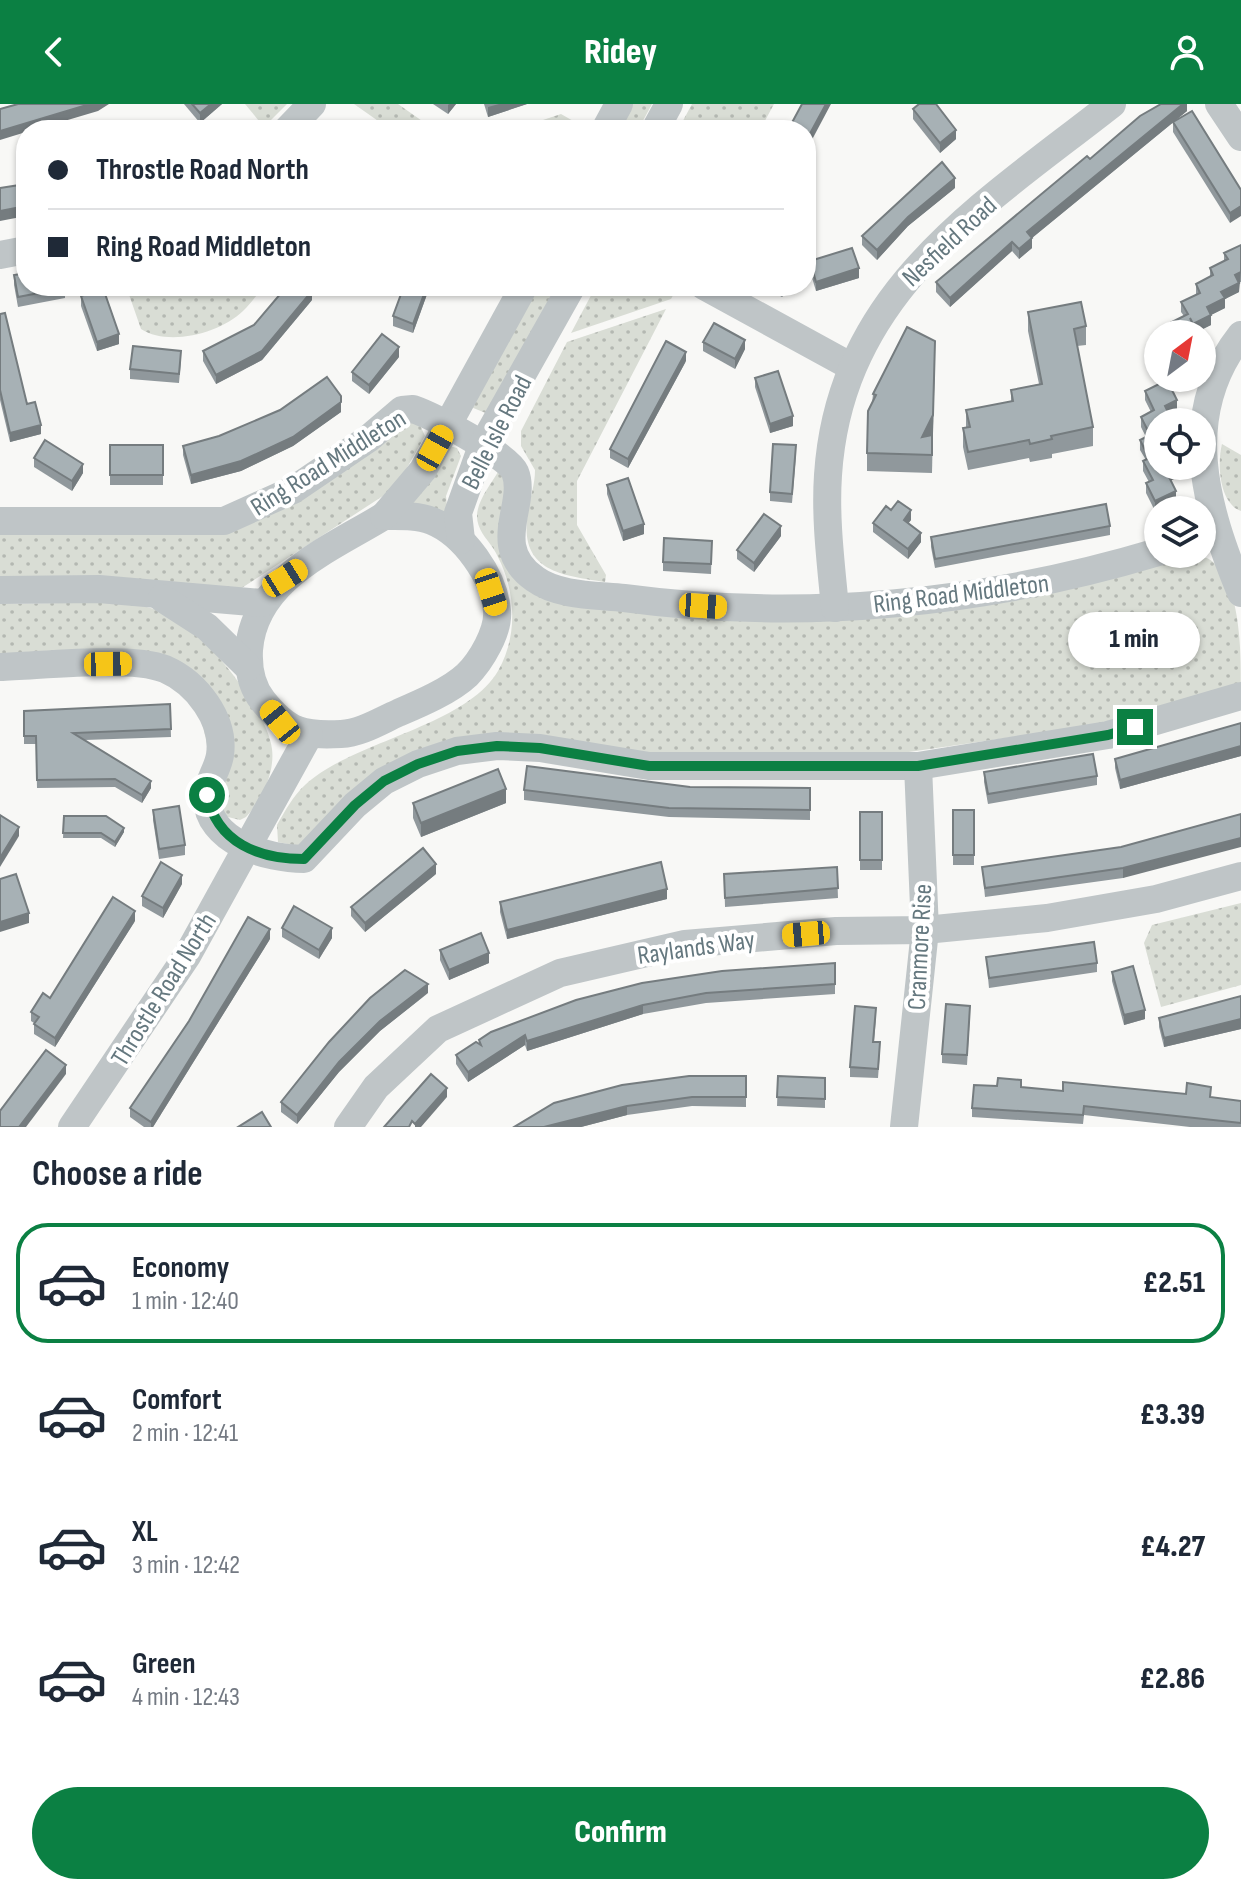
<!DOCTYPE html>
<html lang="en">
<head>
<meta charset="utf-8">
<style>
  body { margin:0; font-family:"Sofia Sans Condensed",sans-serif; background:#f6f6f7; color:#1f2937; height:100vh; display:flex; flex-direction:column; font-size:30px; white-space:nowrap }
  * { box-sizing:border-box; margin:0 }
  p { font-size:26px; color:#747a83 }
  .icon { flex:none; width:44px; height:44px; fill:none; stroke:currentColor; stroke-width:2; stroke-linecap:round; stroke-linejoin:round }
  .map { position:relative; height:1023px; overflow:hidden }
  .drawer { display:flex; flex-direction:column; background:#fff; flex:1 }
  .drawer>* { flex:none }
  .banner { position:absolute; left:16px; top:16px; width:800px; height:176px; border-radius:32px; box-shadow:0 2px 6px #0004; display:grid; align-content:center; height:176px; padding:0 32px; background:#fff }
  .needle { width:52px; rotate:32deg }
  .tools { position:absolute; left:1144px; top:216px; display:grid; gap:16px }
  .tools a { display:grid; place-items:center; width:72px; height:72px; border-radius:50%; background:#fff; box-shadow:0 2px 6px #0004; font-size:40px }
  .end { position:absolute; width:36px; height:36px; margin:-18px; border:10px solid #0b8043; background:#fff; box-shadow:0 0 0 4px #fff }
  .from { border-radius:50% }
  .bubble { position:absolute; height:56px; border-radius:28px; background:#fff; box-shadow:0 2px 6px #0004; font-size:26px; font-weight:800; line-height:56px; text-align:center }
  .car { position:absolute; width:24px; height:48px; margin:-24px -12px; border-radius:10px; box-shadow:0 0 6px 2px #0007; background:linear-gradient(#f5c518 24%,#345 0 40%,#f5c518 0 76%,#345 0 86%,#f5c518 0) }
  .banner b { display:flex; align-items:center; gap:28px; height:76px; font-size:30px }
  .banner b+b { border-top:2px solid #e0e1e3 }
  .banner i { width:20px; height:20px; background:#1f2937 }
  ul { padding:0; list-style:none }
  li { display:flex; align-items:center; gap:24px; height:120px; margin:0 16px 12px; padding:0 16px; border:4px solid transparent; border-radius:32px }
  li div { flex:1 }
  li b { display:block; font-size:30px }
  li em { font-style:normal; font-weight:800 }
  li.selected { border-color:#0b8043 }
  li>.icon { width:72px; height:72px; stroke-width:1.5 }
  h2 { padding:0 32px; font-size:36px; line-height:96px }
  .button { display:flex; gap:16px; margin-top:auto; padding:16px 32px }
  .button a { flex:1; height:92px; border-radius:48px; background:#0b8043; color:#fff; font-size:32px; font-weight:800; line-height:92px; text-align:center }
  header { display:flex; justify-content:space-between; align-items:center; height:104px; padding:0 32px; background:#0b8043; color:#fff; font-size:36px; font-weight:800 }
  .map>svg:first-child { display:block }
</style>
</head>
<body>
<header><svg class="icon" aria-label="back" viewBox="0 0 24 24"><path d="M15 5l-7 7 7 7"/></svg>Ridey<svg class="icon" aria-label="person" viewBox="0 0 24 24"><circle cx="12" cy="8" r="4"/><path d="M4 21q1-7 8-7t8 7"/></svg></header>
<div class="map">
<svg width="1241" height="1023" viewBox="0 0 1241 1023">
  <defs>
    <pattern id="grass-dots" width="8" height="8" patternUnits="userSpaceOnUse" patternTransform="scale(2)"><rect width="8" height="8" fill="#d9ddd5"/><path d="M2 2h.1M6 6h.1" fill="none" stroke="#b4b8b2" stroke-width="1.8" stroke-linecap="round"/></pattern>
  </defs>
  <rect width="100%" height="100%" fill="#f8f8f6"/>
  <g fill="url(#grass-dots)">
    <path d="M245,0H287L264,23Z"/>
    <path d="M354,0H398L435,26H391Z"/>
    <path d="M627,0H652L638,26H614Z"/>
    <path d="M692,0H774L760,26H678Z"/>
    <path d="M561,10L575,18L571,26H513Z"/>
    <path d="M126,182H264C257,190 251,200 243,207C220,229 169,243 141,225Z"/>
    <path d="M531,182H556L488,310L466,301Z"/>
    <path d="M596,182H678L671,195L571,229Z"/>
    <path d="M666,205L577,377V421L606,471L605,478C560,471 518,467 528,408C530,393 535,381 535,366L521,342V327L567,238Z"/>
    <path d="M407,317L420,321L425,332L404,369L386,390L237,487L0,474V428L203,429Z"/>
    <path d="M1222,340L1241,351V407C1219,399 1217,360 1222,340Z"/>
    <path d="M450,342L457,344L461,352L446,392L448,412L410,400Z"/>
    <path d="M498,368L507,378L501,422L574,499L1060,485L1193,451C1241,451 1241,545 1241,580L1090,622L895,650H652L464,635L302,743L278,738L277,721C285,707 293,692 305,681C352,637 465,623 498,567C520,529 515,480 493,444C486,434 477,425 477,412C477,397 491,380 498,368Z"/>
    <path d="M120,498C140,501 162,505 179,516C210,536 268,608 272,645C275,668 262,696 246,713L240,716L224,712L191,572L0,550V500Z"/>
    <path d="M1241,799V881L1161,903L1144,839L1152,821Z"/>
  </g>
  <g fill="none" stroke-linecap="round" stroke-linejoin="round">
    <g stroke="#bfc5c7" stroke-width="28">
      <path d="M1219,0L1241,33"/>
      <path d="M287,26L312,0"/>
      <path d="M605,26L619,0"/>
      <path d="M655,26L669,0"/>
      <path d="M0,151L26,146"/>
      <path d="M704,182L852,263"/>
      <path d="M1241,231C1177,312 1206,404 1241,489"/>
      <path d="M384,412C400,412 417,411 432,417C464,430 494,472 497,507C499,527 481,557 467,571C450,587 419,600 398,609C380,617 361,629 341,630C303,632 288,628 263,597C251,582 248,565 249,546C254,475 330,445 384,412Z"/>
      <path d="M384,412L423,366L524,182"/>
      <path d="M0,417H224L293,386L368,335L402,306L413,305C433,312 508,351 515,368C528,400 488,442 535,475C558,492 597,491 624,494C803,518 985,500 1158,448"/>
      <path d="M461,436L458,409L482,342L572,182"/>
      <path d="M0,486L99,485L262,499"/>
      <path d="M162,494L207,523L248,563"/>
      <path d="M835,504C831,460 825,415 828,371C840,187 981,103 1112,0"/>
      <path d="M0,563C40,562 130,551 165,565C197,579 225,616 220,651C218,665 207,679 207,692C206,738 268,755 304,755L355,701L384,677L418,660L457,647L497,642L540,644L649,662H918L1108,631L1241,592"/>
      <path d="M72,1023L187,852L309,631"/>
      <path d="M348,1023L376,983L438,925L560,869L685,840L836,827L925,826L1047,814L1156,795L1241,772"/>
      <path d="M904,1023L925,826L918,662"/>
    </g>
  </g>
  <g fill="#90989c">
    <path d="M184,0H222L200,19Z"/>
    <path d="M433,0H456L448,10Z"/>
    <path d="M484,0H527L488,13Z"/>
    <path d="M1187,0V7L1032,134V144L1019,155L1012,147L950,203L936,188V178L1090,55Z"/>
    <path d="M913,5L956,35L940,49L913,15Z"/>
    <path d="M1173,18L1241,86L1230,119L1173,28Z"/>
    <path d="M955,84L908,122L877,156L862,141V132Z"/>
    <path d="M1241,141V178L1239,179V188L1225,195V204L1211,211V221L1196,228L1197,230H1169L1168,220L1184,212L1181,208V198L1196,191V180L1210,173V164L1224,157V149Z"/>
    <path d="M810,157L859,174L816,187L810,167Z"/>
    <path d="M14,171L65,182V194L18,203L14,181Z"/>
    <path d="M430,182L413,229L393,222V212Z"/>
    <path d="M762,182H788L782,193Z"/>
    <path d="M81,192L119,240L97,247L81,202Z"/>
    <path d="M312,196L262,256L216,280L203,257V247Z"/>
    <path d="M1028,208L1086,222V241L1077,242L1093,323V342L1052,350V354L1030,358L1029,354L968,366L963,343V324H966V306L1011,298V286L1039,280L1028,227Z"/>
    <path d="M0,210L27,300L41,330L10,338L0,296Z"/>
    <path d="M935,237L932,369L867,367V349L873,290Z"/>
    <path d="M703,238L745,245L735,265L703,247Z"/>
    <path d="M399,253L369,290L352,277V268Z"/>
    <path d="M181,257L179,279L130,275V265Z"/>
    <path d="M686,257L628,364L610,354V345Z"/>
    <path d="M755,274L793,322L770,329L755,283Z"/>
    <path d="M1145,287L1177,305L1168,309L1158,318L1174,375L1171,376L1176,396L1155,407L1146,389V379L1149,378L1143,367V357L1146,356L1140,346V336L1146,333L1141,323V313L1151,308L1145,296Z"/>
    <path d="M280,306L341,308L293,342L241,367L191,380L183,351V342L219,332Z"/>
    <rect x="110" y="341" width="53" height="40"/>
    <path d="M796,351L792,399L770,397V388Z"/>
    <path d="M34,354L83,369L72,387L34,363Z"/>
    <path d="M607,381L644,430L623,437L607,390Z"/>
    <path d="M911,416L908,419L921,438L908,455L873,428V419Z"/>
    <path d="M1110,422V431L935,464L931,443V433Z"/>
    <path d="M781,432L754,468L737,455V446Z"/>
    <path d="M712,437L711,470L663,467V458Z"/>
    <path d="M170,600L171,633L85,636L151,684L142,699L115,683L37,684L36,640H24V607Z"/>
    <path d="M1241,619V652L1120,685L1115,664V655Z"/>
    <path d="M984,668L1097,672V681L988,700L984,678Z"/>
    <path d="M690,683L810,684V716L669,713L524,696V686Z"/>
    <path d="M413,699H506L421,733L413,714Z"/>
    <path d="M153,706L185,741V751L159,755L153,716Z"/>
    <rect x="953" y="706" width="21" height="55"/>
    <rect x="860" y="708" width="22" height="58"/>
    <path d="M1241,710L1123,774L985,793L982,763L1121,743Z"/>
    <path d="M64,712L124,728L115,743L101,734H63Z"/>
    <path d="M837,763L838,794L725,803L724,770Z"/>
    <path d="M436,770L365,828L351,812V803Z"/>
    <path d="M182,780L163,814L142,802V792Z"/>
    <path d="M667,795L507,835L500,808V798Z"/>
    <path d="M135,817L55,943L34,930V919L31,917V908L50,894Z"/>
    <path d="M282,824L332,834L319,855L282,833Z"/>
    <path d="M270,835L153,1023H144L130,1013V1004L189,917Z"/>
    <path d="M440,846L489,859L449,876L440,856Z"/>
    <path d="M986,853L1097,859V868L989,884Z"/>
    <path d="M835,859V890L706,899L643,910L527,947L525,941L468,978L456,960V951L479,940V936Z"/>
    <path d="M1112,868L1145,915L1124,921L1112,877Z"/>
    <path d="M428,889L380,927L339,968L297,1020L281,1008V998Z"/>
    <path d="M1241,892V925L1164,943L1159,923V914Z"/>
    <path d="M970,911L967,961L942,959V950Z"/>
    <path d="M876,913L874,938L880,947L878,974L850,973V963Z"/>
    <path d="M746,972V1003L692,1002L627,1011L581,1023H514Z"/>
    <path d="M778,972L825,974V1004L777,1002Z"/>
    <path d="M1021,983L1063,987L1211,993L1241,997V1023H1190L1084,1011L1083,1020L972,1013V1004Z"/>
  </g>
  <g fill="#757c7f">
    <path d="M90,0H109L98,7L34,26H26V28L0,36V27Z"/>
    <path d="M211,0H222L200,19V9Z"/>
    <path d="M449,0H456L448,10V1Z"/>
    <path d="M499,0H527L488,13V3Z"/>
    <path d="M826,0H831L806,47V37Z"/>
    <path d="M1183,0H1187V7L1027,138V128Z"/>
    <path d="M956,26V35L940,49V39Z"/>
    <path d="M955,74V84L908,122L877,156V146L908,113Z"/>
    <path d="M26,102V112L0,117V107Z"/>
    <path d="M1241,102V112L1230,119V109Z"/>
    <path d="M1032,134V144L1019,155V145Z"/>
    <path d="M1012,138V147L950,203V194Z"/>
    <path d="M859,164V174L816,187V178Z"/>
    <path d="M1241,168L1239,188L1225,195V204L1207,213V203L1235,171Z"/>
    <path d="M427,182H430L413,229V220Z"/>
    <path d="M783,182H788L782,193V183Z"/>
    <path d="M312,187V196L262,256L216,280V271Z"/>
    <path d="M1211,211V221L1193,230V220Z"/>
    <path d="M119,230V240L97,247V238Z"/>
    <path d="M745,236V245L735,265V255Z"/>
    <path d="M399,243V253L369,290V281Z"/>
    <path d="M686,248V257L628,364V355Z"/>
    <path d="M935,255L933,330L922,351V333Z"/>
    <path d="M1177,296V305L1165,311V302Z"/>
    <path d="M341,298V308L293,342L241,367L191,380V371Z"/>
    <path d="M793,312V322L770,329V320Z"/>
    <path d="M41,321V330L10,338V329Z"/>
    <path d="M83,360V369L72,387V377Z"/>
    <path d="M1174,365V375L1167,378V369Z"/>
    <path d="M1176,387V396L1155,407V397Z"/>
    <path d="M911,406V416L904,425V416Z"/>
    <path d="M644,420V430L623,437V427Z"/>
    <path d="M781,422V432L754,468V459Z"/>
    <path d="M921,429V438L908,455V445Z"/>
    <path d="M1241,642V652L1120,685V676Z"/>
    <path d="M151,677V684L142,699V691Z"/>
    <path d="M506,685V699L421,733V719Z"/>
    <path d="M19,723V732L0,763V754Z"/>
    <path d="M124,724V728L115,743V738Z"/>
    <path d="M1241,734V743L1123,774V764Z"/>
    <path d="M436,760V770L365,828V819Z"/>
    <path d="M182,771V780L163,814V804Z"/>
    <path d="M667,785V795L507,835V826Z"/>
    <path d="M135,807V817L55,943V934Z"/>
    <path d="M29,809V819L0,828V818Z"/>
    <path d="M332,824V834L319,855V846Z"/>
    <path d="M270,825V835L153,1023H151V1018Z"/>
    <path d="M489,849V859L449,876V866Z"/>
    <path d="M428,880V889L380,927L339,968L297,1020V1011L339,958L380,917Z"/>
    <path d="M643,901V910L527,947V937Z"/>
    <path d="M1145,906V915L1124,921V911Z"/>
    <path d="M1241,915V925L1164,943V934Z"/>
    <path d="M525,931V941L468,978V968Z"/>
    <path d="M66,961V970L26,1023H19Z"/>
    <path d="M447,984V993L421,1023H415V1020Z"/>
    <path d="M627,1002V1011L581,1023H544Z"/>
  </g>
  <g fill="#a7b1b5" stroke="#757c7f" stroke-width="2">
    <path d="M18,0H90L0,27V5Z"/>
    <path d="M192,0H211L200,9Z"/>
    <path d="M802,0H826L806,37V26H788Z"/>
    <path d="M919,0H936L956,26L940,39L913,5Z"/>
    <path d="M1161,0H1183L1027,128L1032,134L1019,145L1012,138L950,194L936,178L1087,52L1090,55L1140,12Z"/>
    <path d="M1192,7L1241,86V102L1230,109L1173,18Z"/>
    <path d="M942,58L955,74L908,113L877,146L862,132Z"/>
    <path d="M26,80V102L0,107V84Z"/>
    <path d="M1241,141V168L1235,171L1239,179L1221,188L1225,194L1207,203L1211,211L1193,220L1190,214L1197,230H1173L1168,220L1188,210L1181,198L1200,189L1196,180L1213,171L1210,164L1228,155L1224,149Z"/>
    <path d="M852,144L859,164L816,178L810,157Z"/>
    <path d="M26,169V182H65V184L18,193L14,171Z"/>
    <path d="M287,182H307L312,187L262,247L216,271L203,247L254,221Z"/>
    <path d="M404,182H427L413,220L393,212Z"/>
    <path d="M103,184L119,230L97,238L81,192Z"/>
    <path d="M1081,198L1086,222L1074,225L1093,323L1051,332L1052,335L1030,340L1029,336L968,348L963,324L970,323L966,306L1013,297L1011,286L1042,280L1028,208Z"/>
    <path d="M5,209L27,300L35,298L41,321L10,329L0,286V210Z"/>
    <path d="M714,219L745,236L735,255L703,238Z"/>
    <path d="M907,223L935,237L933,311L922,333L932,331V351L867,349L868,307L876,291L873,290Z"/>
    <path d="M382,230L399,243L369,281L352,268Z"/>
    <path d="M666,237L686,248L628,355L610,345Z"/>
    <path d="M133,242L181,247L179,270L130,265Z"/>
    <path d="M778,267L793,312L770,320L755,274Z"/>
    <path d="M327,273L341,292V298L293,333L241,357L191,371L183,342L219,332L280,306Z"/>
    <path d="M1167,276L1177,296L1165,302L1173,318H1158V327L1150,331L1141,313L1154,306L1145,287Z"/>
    <path d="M1158,327V362H1172L1174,365L1167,369L1176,387L1155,397L1146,379L1153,376L1143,357L1149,354L1140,336Z"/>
    <path d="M45,336L83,360L72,377L34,354Z"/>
    <path d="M773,340L796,341L792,390L770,388Z"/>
    <rect x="110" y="341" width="53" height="30"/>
    <path d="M628,374L644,420L623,427L607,381Z"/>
    <path d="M898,397L911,406L904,416L921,429L908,445L873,419L886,402L891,406Z"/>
    <path d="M1106,400L1110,422L935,455L931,433Z"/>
    <path d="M764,410L781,422L754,459L737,446Z"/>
    <path d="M664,434L712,437L711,460L663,458Z"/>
    <path d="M170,600L171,625L73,629L151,677L142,691L115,675L37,676L36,632H24V607Z"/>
    <path d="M1241,619V642L1120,676L1115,655Z"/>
    <path d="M1093,650L1097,672L988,690L984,668Z"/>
    <path d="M527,662L690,683L810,684V706L669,704L524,686Z"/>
    <path d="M498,665L506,685L421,719L413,699Z"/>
    <path d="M179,702L185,741L159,745L153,706Z"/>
    <rect x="953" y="706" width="21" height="45"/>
    <rect x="860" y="708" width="22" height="48"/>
    <path d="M1241,710V734L1123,764L985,784L982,763L1121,743Z"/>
    <path d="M0,711L19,723L0,754Z"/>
    <path d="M64,712H106L124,724L115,738L101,729H63Z"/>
    <path d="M423,744L436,760L365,819L351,803Z"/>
    <path d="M161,758L182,771L163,804L142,792Z"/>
    <path d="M661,758L667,785L507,826L500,798Z"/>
    <path d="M837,763L838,784L725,794L724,770Z"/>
    <path d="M16,770L29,809L0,818V775Z"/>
    <path d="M113,793L135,807L55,934L34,920L39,913L31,908L43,889L50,894Z"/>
    <path d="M294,802L332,824L319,846L282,824Z"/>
    <path d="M248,813L270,825L151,1018L130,1004L189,917Z"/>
    <path d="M481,829L489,849L449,866L440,846Z"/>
    <path d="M1094,838L1097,859L989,874L986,853Z"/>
    <path d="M835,859V880L706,889L643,901L527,937L525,931L468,968L456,951L476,938L481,941L479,936L491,928L576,896L642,879L722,867Z"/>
    <path d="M1133,862L1145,906L1124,911L1112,868Z"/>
    <path d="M405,866L428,880L380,917L339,958L297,1011L281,998L329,938L370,894Z"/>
    <path d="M1241,892V915L1164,934L1159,914Z"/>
    <path d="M946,900L970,902L967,951L942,950Z"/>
    <path d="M855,902L876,904L873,938H880L878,965L850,963Z"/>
    <path d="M46,946L66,961L19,1023H0V1007Z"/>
    <path d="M431,970L447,984L415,1020L412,1017L409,1023H384Z"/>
    <path d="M689,972H746V993H692L627,1002L544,1023H514L554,999L622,981Z"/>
    <path d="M778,972L825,974V995L777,993Z"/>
    <path d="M998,974L1021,976V983L1063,987V978L1186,990L1187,979L1211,983L1210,993L1241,997V1019L1084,1002L1083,1011L972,1004L974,981L997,982Z"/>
    <path d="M262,1008L271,1023H238Z"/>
  </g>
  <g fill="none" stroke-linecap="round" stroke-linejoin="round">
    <path stroke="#0b8043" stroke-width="10" d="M207,691C217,739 259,755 304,755L355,701L384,677L418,660L457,647L497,642L540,644L649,662H918L1108,631L1135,623"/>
  </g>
  <g text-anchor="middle" stroke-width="8" stroke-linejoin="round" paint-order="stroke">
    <g font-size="26" fill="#65787f" stroke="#fff">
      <text transform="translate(949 137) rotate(-43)" y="9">Nesfield Road</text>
      <text transform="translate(496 328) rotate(-63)" y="9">Belle Isle Road</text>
      <text transform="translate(328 358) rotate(-32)" y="9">Ring Road Middleton</text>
      <text transform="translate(961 489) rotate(-7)" y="9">Ring Road Middleton</text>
      <text transform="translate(696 843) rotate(-8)" y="9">Raylands Way</text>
      <text transform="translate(919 843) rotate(-87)" y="9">Cranmore Rise</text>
      <text transform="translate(163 885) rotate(-58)" y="9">Throstle Road North</text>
    </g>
  </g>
</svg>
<div class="tools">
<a><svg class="needle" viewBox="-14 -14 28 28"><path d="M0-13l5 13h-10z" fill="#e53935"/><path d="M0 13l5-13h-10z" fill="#747a83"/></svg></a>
<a><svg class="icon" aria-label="locate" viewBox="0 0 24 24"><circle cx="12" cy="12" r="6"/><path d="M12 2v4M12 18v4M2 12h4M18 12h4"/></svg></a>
<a><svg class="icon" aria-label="layers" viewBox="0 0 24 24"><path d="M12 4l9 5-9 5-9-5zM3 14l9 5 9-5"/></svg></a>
</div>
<i class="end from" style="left:207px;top:691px"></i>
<i class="end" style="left:1135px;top:623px"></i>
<div class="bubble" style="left:1068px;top:508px;width:132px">1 min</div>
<i class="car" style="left:435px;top:344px;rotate:29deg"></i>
<i class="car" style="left:285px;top:474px;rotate:58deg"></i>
<i class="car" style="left:491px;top:488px;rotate:162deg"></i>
<i class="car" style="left:703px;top:502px;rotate:94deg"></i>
<i class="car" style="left:108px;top:560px;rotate:89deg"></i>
<i class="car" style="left:280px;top:618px;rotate:321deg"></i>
<i class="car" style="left:806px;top:830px;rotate:265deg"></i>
<div class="banner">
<b><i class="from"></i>Throstle Road North</b>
<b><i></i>Ring Road Middleton</b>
</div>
</div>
<section class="drawer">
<h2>Choose a ride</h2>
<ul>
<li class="selected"><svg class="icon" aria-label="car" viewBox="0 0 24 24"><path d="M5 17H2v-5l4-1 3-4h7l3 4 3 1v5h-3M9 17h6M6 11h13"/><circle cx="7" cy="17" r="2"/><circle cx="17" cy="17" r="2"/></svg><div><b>Economy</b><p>1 min · 12:40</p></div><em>£2.51</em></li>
<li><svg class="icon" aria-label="car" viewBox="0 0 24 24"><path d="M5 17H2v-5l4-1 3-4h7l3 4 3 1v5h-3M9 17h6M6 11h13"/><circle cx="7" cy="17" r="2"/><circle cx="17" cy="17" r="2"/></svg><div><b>Comfort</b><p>2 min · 12:41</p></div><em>£3.39</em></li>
<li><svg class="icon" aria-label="car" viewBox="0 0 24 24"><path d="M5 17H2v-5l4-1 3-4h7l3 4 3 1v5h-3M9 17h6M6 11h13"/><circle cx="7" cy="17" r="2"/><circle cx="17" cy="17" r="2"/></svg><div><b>XL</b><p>3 min · 12:42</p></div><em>£4.27</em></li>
<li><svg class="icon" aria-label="car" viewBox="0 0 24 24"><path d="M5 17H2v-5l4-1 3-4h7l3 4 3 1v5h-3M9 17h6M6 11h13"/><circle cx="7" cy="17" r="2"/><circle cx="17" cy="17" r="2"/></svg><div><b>Green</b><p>4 min · 12:43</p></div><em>£2.86</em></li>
</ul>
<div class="button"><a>Confirm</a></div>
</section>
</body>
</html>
